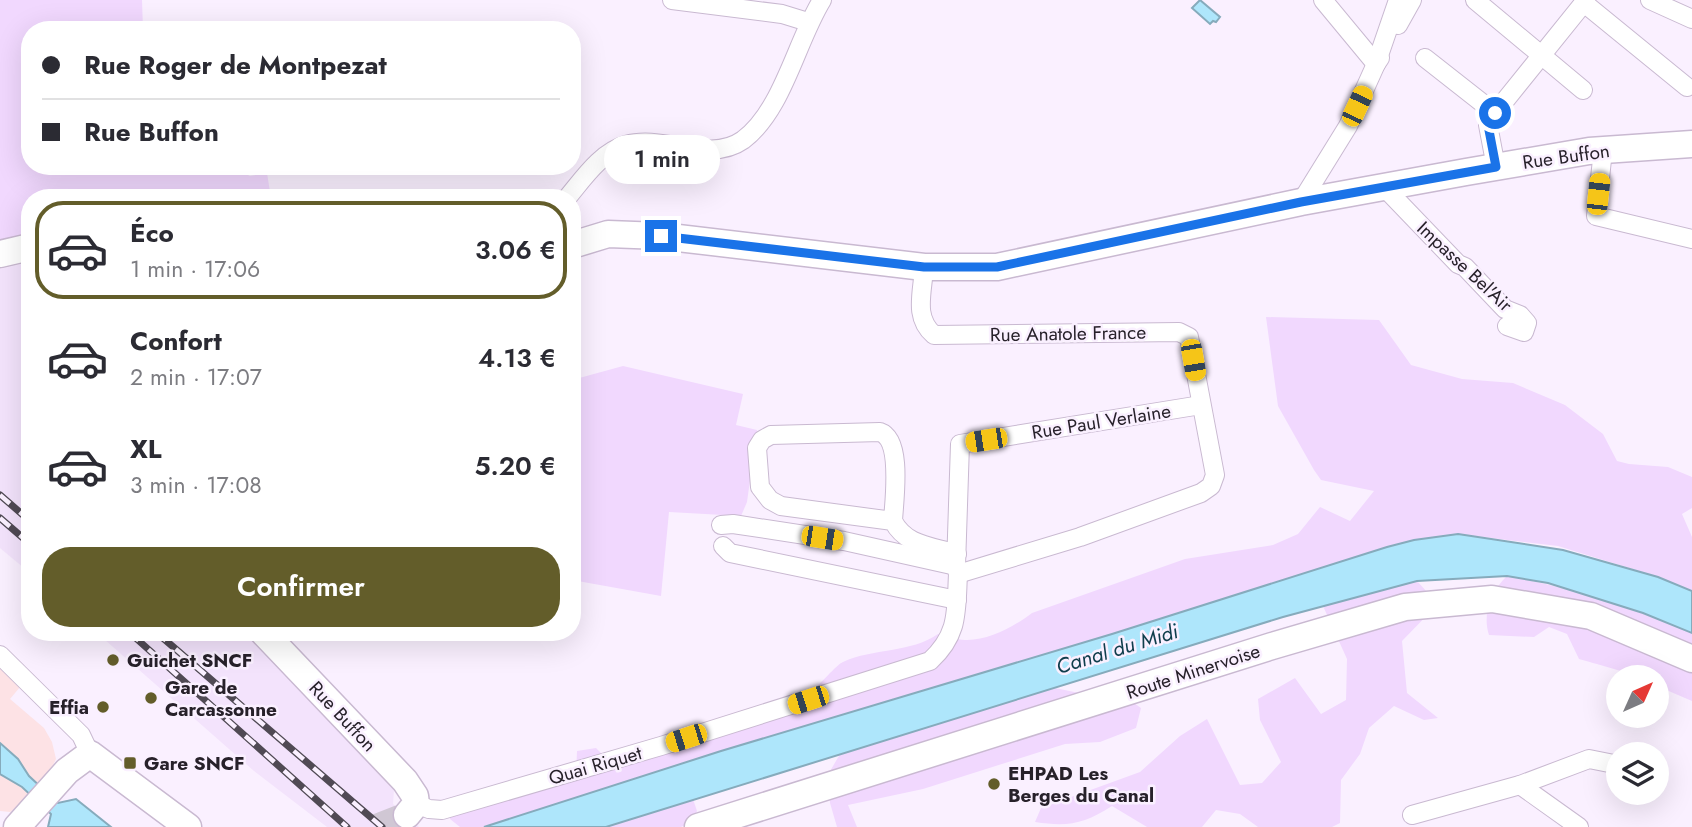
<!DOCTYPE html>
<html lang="fr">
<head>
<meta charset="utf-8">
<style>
  body { margin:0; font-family:Jost,sans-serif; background:#f2f2f3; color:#2b2b33; height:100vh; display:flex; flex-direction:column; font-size:26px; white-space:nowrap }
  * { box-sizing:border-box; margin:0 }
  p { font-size:23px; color:#7c7c81 }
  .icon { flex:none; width:38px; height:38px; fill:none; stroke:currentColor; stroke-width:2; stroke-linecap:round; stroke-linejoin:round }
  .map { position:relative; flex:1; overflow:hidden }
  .drawer { position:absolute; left:21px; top:189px; width:560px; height:452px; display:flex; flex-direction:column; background:#fff; border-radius:28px; box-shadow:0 7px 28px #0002 }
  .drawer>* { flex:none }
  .hud { position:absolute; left:21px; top:21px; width:560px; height:154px; border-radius:28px; box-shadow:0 7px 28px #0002; display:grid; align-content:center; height:154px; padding:0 21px; background:#fff }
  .needle { width:46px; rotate:45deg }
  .buttons { position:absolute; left:1606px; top:665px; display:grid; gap:14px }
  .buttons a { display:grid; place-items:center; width:63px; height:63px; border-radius:50%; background:#fff; box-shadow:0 7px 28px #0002; font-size:35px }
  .end { position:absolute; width:32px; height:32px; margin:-16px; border:9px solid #1a73e8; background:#fff; box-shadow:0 0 0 4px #fff }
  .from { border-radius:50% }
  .bubble { position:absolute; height:49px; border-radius:24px; background:#fff; box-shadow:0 7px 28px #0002; font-size:23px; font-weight:600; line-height:49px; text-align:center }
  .car { position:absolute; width:21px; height:42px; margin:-21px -10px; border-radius:9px; box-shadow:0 0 5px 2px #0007; background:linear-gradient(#f5c518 24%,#345 0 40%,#f5c518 0 76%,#345 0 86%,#f5c518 0) }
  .hud b { display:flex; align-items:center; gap:24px; height:66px; font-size:26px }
  .hud b+b { border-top:2px solid #e1e1e2 }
  .hud i { width:18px; height:18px; background:#2b2b33 }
  ul { padding:12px 0 0; list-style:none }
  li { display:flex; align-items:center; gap:21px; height:98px; margin:0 14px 10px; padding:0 7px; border:4px solid transparent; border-radius:28px }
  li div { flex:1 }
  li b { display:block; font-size:26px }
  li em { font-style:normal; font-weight:600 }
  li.active { border-color:#635d2a }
  li>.icon { width:63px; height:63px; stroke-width:1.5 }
  .button { display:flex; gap:14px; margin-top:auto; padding:14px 21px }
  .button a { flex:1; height:80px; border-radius:28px; background:#635d2a; color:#fff; font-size:28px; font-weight:600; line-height:80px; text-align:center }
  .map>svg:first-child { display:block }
</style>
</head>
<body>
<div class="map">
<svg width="1692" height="827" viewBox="0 0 1692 827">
  <rect width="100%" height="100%" fill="#faf0ff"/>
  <path fill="#fde2e5" d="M0,668L20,687L10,699L44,728L52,742L56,759L46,780L29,800L10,812L0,811V774L22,787L29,776L18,759L0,743Z"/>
  <g fill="#f3e3fc">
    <path d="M30,262V573L0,548V269Z"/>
    <path d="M96,632H256L302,687L394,790L393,804L419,827H327L254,771Z"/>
  </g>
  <g fill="#f1d8fe">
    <path d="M0,0H142L143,30H30V166H242L244,173L250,176L267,173L271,198H30V239L0,246Z"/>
    <path d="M1266,317L1379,320L1411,365L1462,379L1513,383L1565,405L1603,434L1617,461L1629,464L1668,467L1692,477V508L1682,514L1692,537V591L1658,577L1558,546L1458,534L1414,540L1112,634L726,750L484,827H460L450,819L449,812L576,775L577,751L596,748L606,758L811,691C820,685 836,665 843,662C873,648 911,653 938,634C947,636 957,640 965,640C988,641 1015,626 1032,613L1185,559L1273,545L1298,534L1320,507L1350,521L1374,491L1321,480L1314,470L1278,406Z"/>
    <path d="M623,366L743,394L736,425L757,430L747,502L741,516L669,512L661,596L572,580V380Z"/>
    <path d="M1507,576C1571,587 1632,608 1692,633V701L1657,686V677C1635,677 1602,665 1579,659L1567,634L1549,627L1534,637L1489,635C1482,614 1491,591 1507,576Z"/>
    <path d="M1417,581L1438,604L1402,641L1407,693L1438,718L1424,720L1394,706L1369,728L1360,754L1341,780L1340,823L1332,827H1258L1240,814L1216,810L1202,827H1147L1112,806C1084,824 1068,827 1035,822L1041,808L1140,772L1180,736L1207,719L1240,785L1262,783L1281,762L1260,720L1258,699L1295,678L1321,714L1346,700L1347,659L1323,606Z"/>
    <path d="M1055,688L1079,693L1117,691L1141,708L1136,728L1100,742L1065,744L923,789L848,805L857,827H837L830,803L829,773L840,754Z"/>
    <path d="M693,799L697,811L692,822L681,827H606Z"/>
  </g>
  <g fill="#aee6fb" stroke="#86abbc" stroke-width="2">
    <path d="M1200,0L1220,17L1216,22L1213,21L1210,24L1192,8Z"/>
    <path d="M1458,534L1563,550L1658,577L1692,591V633L1643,613L1548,583L1507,576L1417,581L1283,617L606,827H484L721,751L1112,634L1387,547L1414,540Z"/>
    <path d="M0,743L18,759L29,776L58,803L76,799L111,827H48L51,814L22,787L0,774Z"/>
  </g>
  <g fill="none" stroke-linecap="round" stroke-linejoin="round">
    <path stroke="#d0c7d4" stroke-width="26" stroke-dasharray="26 13" stroke-linecap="butt" d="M376,827L407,815"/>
    <defs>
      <g id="street">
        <path d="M672,0L782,14L808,22"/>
        <path d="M1323,0L1376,64L1380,58"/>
        <path d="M1475,0L1583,90"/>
        <path d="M1650,0L1692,19"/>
        <path d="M1584,3L1687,87"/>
        <path d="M1398,25L1412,0"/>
        <path d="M1425,58L1495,113"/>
        <path d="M1603,150L1596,216L1692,239"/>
        <path d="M1496,167L1488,125L1495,113L1586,0"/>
        <path d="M1384,187L1458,264L1465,267L1505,309L1520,315L1527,323L1524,332L1507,326"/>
        <path d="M567,198C583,179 601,152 626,145C663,134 709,164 743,140C783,110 796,42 822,0"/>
        <path d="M1301,202L1348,126L1376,64L1398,0"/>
        <path d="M924,267C923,292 913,317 934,335L1179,332L1189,337L1215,475L1211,486L1201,493L1080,537L958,574"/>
        <path d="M893,521L781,506L770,500L760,487L757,448L762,440L771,435L880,432C903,440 894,500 893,521C906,546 932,546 957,554"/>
        <path d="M721,525L733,524L844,541L956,566"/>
        <path d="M723,546L730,553L957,600"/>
        <path d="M0,655L81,735L90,754"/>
        <path d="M1520,785L1579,827"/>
        <path d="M416,804L429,809L442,810L661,746L930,661C959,634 956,612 958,574L956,566L960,444L1201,405"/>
        <path d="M1412,815L1520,785L1589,759L1619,765"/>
      </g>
      <g id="secondary">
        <path d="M572,245L608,234L661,236L924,267H997L1301,202L1466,172L1589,151L1692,144"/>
        <path d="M0,254L30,247"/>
        <path d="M263,632L405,781L415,796L416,804L407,815"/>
        <path d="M17,827L67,771L90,754L188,827"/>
        <path d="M698,827L1272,646L1405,607L1492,599L1591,616L1692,659"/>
      </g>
    </defs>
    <use href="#street" stroke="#c9b9d1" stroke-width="20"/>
    <use href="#secondary" stroke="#c9b9d1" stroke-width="29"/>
    <use href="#street" stroke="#fff" stroke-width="18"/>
    <use href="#secondary" stroke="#fff" stroke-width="26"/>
    <defs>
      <g id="rail">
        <path d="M0,495L30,521"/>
        <path d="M0,518L30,544"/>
        <path d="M129,632L347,827"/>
        <path d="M156,632L382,827"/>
      </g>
    </defs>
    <use href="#rail" stroke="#504a54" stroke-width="7"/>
    <use href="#rail" stroke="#faf0ff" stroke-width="4.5" stroke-dasharray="13" stroke-linecap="butt"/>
  </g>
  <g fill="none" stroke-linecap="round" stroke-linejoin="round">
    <path stroke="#1a73e8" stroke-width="9" d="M661,236L924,267H997L1301,202L1496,167L1488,125L1495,113"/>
  </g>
  <g fill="#635d2a" stroke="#faf0ff" stroke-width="2.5">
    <circle cx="113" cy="660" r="7"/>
    <circle cx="151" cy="698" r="7"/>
    <circle cx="103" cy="707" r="7"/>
    <rect x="123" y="756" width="14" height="14" rx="3.5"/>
    <circle cx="994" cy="784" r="7"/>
  </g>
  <g text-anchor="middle" stroke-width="5" stroke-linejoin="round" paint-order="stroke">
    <g font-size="19" fill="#27212a" stroke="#faf0ff">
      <text transform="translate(1566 156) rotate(-8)" y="7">Rue Buffon</text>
      <text transform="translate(1465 266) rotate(43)" y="7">Impasse Bel'Air</text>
      <text transform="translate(1068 333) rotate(-1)" y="7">Rue Anatole France</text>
      <text transform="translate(1101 421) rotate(-9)" y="7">Rue Paul Verlaine</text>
      <text transform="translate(1193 671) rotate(-18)" y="7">Route Minervoise</text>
      <text transform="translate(343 716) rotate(47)" y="7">Rue Buffon</text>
      <text transform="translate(595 765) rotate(-16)" y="7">Quai Riquet</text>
    </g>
    <g font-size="19" font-weight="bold" fill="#27212a" stroke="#faf0ff" text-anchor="start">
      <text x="127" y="667">Guichet SNCF</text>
      <text x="165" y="694">Gare de<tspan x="165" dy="22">Carcassonne</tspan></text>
      <text x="89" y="714" text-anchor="end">Effia</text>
      <text x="144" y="770">Gare SNCF</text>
      <text x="1008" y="780">EHPAD Les<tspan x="1008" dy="22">Berges du Canal</tspan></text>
    </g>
    <g font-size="21" font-style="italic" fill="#0f3d4c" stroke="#faf0ff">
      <text transform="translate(1117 649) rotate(-17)" y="7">Canal du Midi</text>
    </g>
  </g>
</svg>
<div class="buttons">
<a><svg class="needle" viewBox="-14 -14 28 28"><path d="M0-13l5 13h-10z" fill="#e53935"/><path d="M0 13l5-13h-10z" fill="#7c7c81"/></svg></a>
<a><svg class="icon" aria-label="layers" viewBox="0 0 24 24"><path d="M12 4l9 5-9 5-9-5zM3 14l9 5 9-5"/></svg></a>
</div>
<i class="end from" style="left:1495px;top:113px"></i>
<i class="end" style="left:661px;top:236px"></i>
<div class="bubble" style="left:604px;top:135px;width:116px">1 min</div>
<i class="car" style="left:1357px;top:106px;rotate:25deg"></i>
<i class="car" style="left:1598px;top:194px;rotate:6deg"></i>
<i class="car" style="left:1193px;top:360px;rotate:170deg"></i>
<i class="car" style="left:986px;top:440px;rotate:261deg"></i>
<i class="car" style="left:822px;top:538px;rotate:99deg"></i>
<i class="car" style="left:808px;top:700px;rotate:252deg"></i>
<i class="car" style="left:686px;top:738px;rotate:252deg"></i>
<div class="hud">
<b><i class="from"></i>Rue Roger de Montpezat</b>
<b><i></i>Rue Buffon</b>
</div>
<section class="drawer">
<ul>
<li class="active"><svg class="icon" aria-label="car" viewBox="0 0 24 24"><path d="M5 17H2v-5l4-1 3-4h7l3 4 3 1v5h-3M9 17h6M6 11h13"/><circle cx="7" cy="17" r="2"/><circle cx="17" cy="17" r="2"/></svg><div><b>Éco</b><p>1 min · 17:06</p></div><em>3.06 €</em></li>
<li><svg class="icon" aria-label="car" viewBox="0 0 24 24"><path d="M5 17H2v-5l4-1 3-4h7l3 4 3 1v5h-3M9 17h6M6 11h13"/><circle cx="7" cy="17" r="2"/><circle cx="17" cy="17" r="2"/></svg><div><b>Confort</b><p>2 min · 17:07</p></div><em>4.13 €</em></li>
<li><svg class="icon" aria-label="car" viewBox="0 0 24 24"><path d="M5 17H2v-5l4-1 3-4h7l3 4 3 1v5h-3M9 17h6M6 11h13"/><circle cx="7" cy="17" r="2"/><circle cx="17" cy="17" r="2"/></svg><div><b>XL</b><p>3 min · 17:08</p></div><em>5.20 €</em></li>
</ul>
<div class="button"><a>Confirmer</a></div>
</section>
</div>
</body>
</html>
